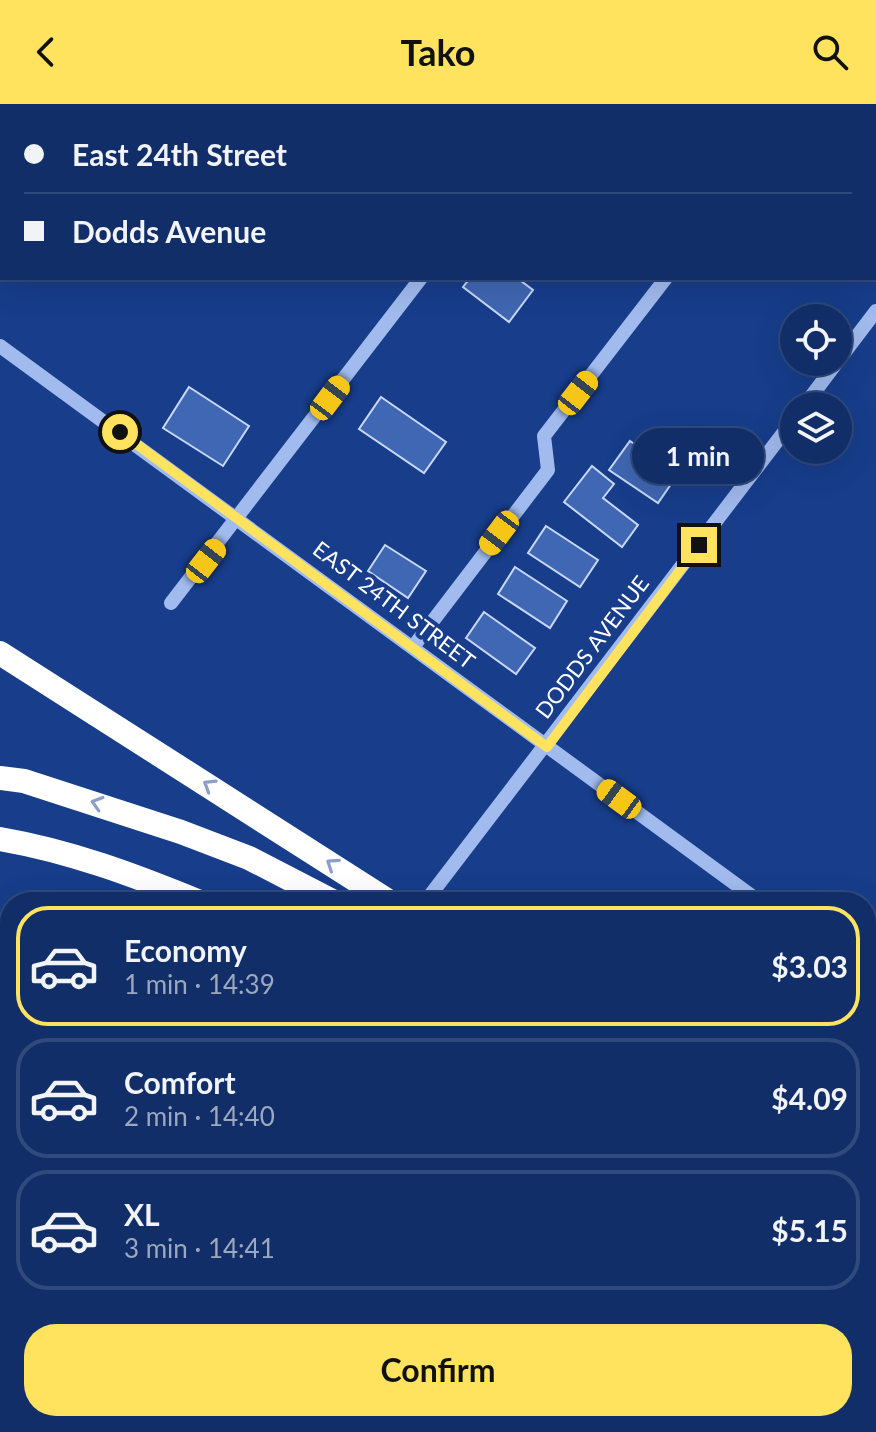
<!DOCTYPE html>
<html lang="en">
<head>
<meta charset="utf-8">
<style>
  body { margin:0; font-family:Lato,sans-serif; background:#1e3a71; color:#f1f3f6; height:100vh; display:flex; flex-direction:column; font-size:30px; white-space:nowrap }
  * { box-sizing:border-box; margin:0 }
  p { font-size:26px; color:#9ca8c0 }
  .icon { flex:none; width:44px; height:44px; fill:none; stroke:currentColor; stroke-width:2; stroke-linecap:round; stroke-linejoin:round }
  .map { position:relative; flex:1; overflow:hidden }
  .panel { position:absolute; left:0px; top:788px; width:876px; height:540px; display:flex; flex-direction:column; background:#112e68; border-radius:32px 32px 0 0; box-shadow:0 8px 32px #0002,0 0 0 2px #304a7c }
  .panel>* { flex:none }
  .hud { position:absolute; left:0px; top:0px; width:876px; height:176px; box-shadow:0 8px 32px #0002,0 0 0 2px #304a7c; display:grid; align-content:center; height:176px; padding:0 24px; background:#112e68 }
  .fabs { position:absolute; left:780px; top:200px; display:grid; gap:16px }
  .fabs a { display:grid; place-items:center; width:72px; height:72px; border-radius:50%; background:#112e68; box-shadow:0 8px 32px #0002,0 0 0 2px #304a7c; font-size:40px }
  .end { position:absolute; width:36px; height:36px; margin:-18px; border:10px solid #ffe35e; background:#111; box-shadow:0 0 0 4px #111 }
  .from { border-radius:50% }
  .bubble { position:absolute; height:56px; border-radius:28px; background:#112e68; box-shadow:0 8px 32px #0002,0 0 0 2px #304a7c; font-size:26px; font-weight:700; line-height:56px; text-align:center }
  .car { position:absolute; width:24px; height:48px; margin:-24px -12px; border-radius:10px; box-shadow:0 0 6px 2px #0007; background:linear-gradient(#f5c518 24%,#345 0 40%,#f5c518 0 76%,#345 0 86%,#f5c518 0) }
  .hud b { display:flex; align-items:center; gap:28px; height:76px; font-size:30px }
  .hud b+b { border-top:2px solid #304a7c }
  .hud i { width:20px; height:20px; background:#f1f3f6 }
  ul { padding:14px 0 0; list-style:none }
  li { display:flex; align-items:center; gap:24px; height:120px; margin:0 16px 12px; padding:0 8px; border:4px solid #304a7c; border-radius:32px }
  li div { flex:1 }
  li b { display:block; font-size:30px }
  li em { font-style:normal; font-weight:700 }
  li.selected { border-color:#ffe35e }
  li>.icon { width:72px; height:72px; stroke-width:1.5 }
  .primary-button { display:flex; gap:16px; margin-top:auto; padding:16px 24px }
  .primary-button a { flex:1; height:92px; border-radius:32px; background:#ffe35e; color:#111; font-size:32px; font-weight:700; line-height:92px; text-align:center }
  header { display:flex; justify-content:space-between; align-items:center; height:104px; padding:0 24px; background:#ffe35e; color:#111; font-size:36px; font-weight:700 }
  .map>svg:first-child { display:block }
</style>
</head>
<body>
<header><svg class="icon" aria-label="back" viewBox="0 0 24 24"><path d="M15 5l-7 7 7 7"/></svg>Tako<svg class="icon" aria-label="search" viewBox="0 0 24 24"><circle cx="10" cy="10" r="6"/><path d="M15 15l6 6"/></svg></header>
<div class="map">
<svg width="876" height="1328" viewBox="0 0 876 1328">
  <rect width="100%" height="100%" fill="#173d8b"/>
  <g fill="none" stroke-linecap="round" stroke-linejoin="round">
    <path stroke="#93b4f1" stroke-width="7" d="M866,1303L876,1308"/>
  </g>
  <g fill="#4067b3" stroke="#c7d8fa" stroke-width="2">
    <path d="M470,174H517L533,186L509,218L463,183Z"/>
    <path d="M189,283L249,322L223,362L163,324Z"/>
    <path d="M381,293L446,338L424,369L359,325Z"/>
    <path d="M630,337L678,370L658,399L609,366Z"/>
    <path d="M592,362L614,380L603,394L638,421L622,443L564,398Z"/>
    <path d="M546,422L598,456L580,483L528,449Z"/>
    <path d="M385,441L426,467L408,494L368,467Z"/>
    <path d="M515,463L567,497L550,524L498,490Z"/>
    <path d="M484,508L535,544L516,570L466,534Z"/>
  </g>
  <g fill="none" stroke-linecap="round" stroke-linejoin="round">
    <g stroke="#a1bbee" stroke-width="14">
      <path d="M61,2L62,0"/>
      <path d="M551,2L552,0"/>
      <path d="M792,2L793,0"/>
      <path d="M0,87L2,84"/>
      <path d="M0,242L760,798"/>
      <path d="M838,257L876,207"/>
      <path d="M804,302L837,258"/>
      <path d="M171,499L421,174"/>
      <path d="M413,543L548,366L544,332L666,174"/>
      <path d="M425,798L794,315"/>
      <path d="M866,852L876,838"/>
      <path d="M436,1318L452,1328"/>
      <path d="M212,1328L222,1318"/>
      <path d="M301,1328L319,1318"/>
    </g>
    <g stroke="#e8eeff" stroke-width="20">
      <path d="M0,1020L10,1048"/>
      <path d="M186,1318L200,1328"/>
      <path d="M5,1328L13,1318"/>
    </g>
    <g stroke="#fff" stroke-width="24">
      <path d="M0,549L390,798"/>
      <path d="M0,674L24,677L181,728L249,754L334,798"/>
      <path d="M0,735C70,747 134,771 200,798"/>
      <path d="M866,1120L876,1127"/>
      <path d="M866,1187L876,1193"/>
    </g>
  </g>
  <defs><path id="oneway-chevron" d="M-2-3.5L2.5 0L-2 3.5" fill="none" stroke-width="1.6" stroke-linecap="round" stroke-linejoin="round" transform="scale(2)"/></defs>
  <g stroke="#8b9ec5">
    <use href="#oneway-chevron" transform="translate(209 681) rotate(-148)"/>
    <use href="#oneway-chevron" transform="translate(97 699) rotate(-163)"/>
    <use href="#oneway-chevron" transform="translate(332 760) rotate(-146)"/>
  </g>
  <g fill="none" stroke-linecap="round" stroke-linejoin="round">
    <path stroke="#ffe35e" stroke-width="10" d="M120,328L547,643L699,441"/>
  </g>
  <g text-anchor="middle" stroke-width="8" stroke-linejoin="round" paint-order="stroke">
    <g font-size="22" fill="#fff" stroke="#173d8b">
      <text transform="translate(394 501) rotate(37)" y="8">EAST 24TH STREET</text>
      <text transform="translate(592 543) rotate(-53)" y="8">DODDS AVENUE</text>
    </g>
  </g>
</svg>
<div class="fabs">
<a><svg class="icon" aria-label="locate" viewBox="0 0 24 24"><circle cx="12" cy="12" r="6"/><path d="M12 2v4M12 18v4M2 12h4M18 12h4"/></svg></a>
<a><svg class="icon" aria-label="layers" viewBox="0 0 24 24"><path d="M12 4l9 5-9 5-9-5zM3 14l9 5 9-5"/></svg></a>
</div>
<i class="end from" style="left:120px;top:328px"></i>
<i class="end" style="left:699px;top:441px"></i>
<div class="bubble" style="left:632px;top:324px;width:132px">1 min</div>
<i class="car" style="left:578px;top:289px;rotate:38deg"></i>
<i class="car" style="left:330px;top:294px;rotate:37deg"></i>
<i class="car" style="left:499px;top:429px;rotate:217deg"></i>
<i class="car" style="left:206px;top:457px;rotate:38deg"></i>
<i class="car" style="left:619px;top:695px;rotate:306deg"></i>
<div class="hud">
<b><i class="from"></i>East 24th Street</b>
<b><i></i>Dodds Avenue</b>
</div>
<section class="panel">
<ul>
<li class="selected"><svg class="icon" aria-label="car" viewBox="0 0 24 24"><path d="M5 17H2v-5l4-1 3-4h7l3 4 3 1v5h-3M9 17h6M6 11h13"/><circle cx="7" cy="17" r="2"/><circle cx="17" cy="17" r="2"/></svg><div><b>Economy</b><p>1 min · 14:39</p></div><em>$3.03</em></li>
<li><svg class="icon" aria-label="car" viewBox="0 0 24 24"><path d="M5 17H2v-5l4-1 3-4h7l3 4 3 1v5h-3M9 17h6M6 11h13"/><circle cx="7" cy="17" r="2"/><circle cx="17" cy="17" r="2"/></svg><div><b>Comfort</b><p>2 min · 14:40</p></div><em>$4.09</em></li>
<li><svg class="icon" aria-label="car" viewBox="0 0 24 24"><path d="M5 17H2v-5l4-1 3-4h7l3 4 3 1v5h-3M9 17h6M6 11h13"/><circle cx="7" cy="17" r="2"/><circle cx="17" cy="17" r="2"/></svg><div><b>XL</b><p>3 min · 14:41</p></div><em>$5.15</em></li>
</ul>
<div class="primary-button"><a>Confirm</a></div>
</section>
</div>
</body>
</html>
